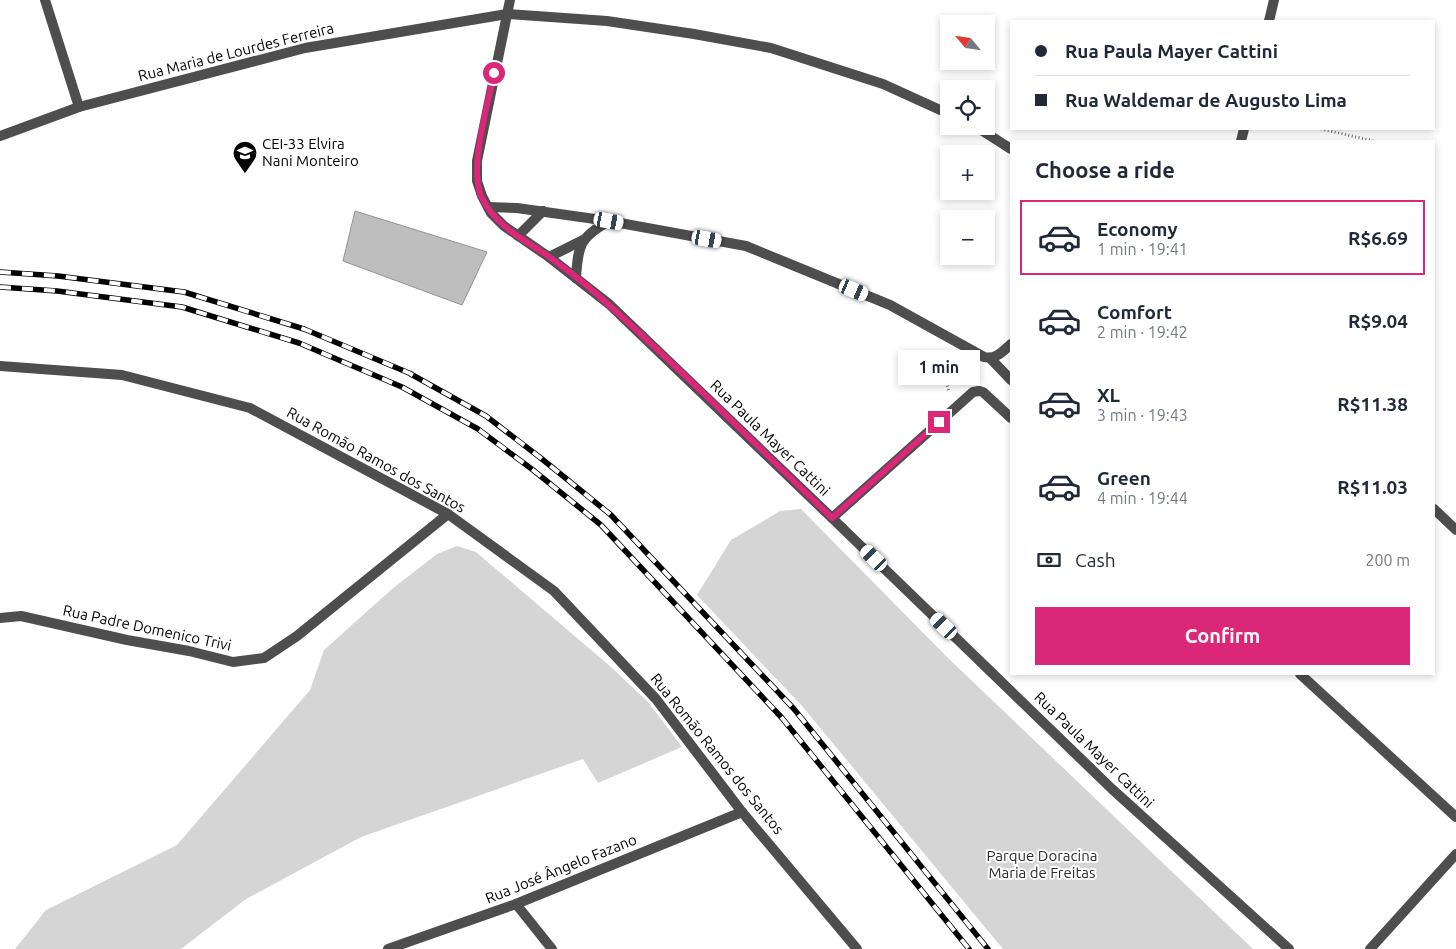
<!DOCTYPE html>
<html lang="en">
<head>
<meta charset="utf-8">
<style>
  body { margin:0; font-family:Ubuntu,sans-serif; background:#f6f6f7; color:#1f2937; height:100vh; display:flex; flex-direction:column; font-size:19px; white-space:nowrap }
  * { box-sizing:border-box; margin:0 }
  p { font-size:16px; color:#747a83 }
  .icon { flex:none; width:28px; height:28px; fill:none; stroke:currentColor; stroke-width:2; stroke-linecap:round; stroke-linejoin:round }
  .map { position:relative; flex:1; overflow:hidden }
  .drawer { position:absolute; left:1010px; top:140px; width:425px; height:535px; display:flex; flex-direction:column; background:#fff; border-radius:0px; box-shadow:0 2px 8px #0003 }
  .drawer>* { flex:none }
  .hud { position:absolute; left:1010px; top:20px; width:425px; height:110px; border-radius:0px; box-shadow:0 2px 8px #0003; display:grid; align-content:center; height:110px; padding:0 25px; background:#fff }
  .needle { width:32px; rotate:299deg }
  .fabs { position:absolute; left:940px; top:15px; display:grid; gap:10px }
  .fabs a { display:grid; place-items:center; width:55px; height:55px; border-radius:0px; background:#fff; box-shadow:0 2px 8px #0003; font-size:25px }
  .end { position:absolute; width:22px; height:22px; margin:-11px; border:6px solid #db2777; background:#fff; box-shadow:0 0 0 2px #fff }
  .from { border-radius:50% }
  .bubble { position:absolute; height:35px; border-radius:0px; background:#fff; box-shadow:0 2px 8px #0003; font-size:16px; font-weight:700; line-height:35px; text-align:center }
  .car { position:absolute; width:15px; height:30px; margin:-15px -8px; border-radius:6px; box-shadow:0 0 4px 1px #0007; background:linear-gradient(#fff 24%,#345 0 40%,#fff 0 76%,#345 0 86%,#fff 0) }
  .hud b { display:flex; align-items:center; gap:18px; height:48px; font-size:19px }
  .hud b+b { border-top:1px solid #e0e1e3 }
  .hud i { width:12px; height:12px; background:#1f2937 }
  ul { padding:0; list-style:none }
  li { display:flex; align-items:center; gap:15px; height:75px; margin:0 10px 8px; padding:0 15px; border:2px solid transparent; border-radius:0px }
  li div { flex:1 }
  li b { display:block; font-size:19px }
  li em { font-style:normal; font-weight:700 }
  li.on { border-color:#db2777 }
  li>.icon { width:45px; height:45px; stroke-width:1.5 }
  h2 { padding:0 25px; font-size:22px; line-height:60px }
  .pay { display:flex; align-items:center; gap:12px; height:55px; padding:0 25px; font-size:19px }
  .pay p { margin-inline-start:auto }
  .primary-button { display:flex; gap:10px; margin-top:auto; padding:10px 25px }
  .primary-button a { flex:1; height:58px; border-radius:0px; background:#db2777; color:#fff; font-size:20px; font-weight:700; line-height:58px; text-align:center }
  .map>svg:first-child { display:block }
</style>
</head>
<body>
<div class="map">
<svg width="1456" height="949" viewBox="0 0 1456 949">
  <rect width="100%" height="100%" fill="#fff"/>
  <g fill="#d5d5d5">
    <path d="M801,509L948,658L1253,949H1003L802,706L697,595L731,540L780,511Z"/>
    <path d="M457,546L476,552L611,667L648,702L682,747L598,783L583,759L361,837L246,899L181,949H15L46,910L177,845L310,690L324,650L392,589L437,554Z"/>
  </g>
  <path fill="#bebebe" stroke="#929292" d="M355,211L487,252L462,305L343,261Z"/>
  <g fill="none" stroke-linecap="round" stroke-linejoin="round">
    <g stroke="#707070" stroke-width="3" stroke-dasharray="1 2.5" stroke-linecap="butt">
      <path d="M1321,129L1374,141"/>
      <path d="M938,352L949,392"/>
    </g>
    <g stroke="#4e4e4e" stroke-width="10">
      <path d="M1269,21L1274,0"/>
      <path d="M1241,141L1244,129"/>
      <path d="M991,359L1011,380"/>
      <path d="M979,391L983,392L1011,418"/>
    </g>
    <g stroke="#4e4e4e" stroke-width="10">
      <path d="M45,0L79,107"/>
      <path d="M510,0L477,161V181L482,196L491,213L504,226L549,257L609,304L832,518L1112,789L1289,949"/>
      <path d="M975,126L1011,149"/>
      <path d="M0,136L79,107L305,48L507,14L607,21L694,34L771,48L883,84L949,114"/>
      <path d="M488,207L517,208L609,221L746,246L890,305L984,357C996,360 1003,351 1011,344"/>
      <path d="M518,236L543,211"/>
      <path d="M549,257L583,240"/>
      <path d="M576,278C578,245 580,237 609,221"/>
      <path d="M0,366L122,375L250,408L448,514L554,591L656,699L742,812L857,949"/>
      <path d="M1434,509L1456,530"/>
      <path d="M832,518L973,392L979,391"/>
      <path d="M0,618L21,616L127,640L189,651L233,662L264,658L297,636L448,514"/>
      <path d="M1300,674L1456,817"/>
      <path d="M516,904L552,949"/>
      <path d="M388,949L516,904L742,812"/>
      <path d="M1370,949L1456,854"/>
    </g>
    <defs>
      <g id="rail">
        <path d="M0,272L58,276L184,292L304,329L409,373L486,416L542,459L611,515L794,709L988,949"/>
        <path d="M0,287L57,291L182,307L299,343L402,387L478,429L533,470L601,525L782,718L969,949"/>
      </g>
    </defs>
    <use href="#rail" stroke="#000" stroke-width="5.5"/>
    <use href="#rail" stroke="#fff" stroke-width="4" stroke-dasharray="11" stroke-linecap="butt"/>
  </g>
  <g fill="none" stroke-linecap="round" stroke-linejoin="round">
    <path stroke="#db2777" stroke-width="6" d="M494,73C488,105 469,167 481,196C494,225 523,239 548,256C569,271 591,288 610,306C686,374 758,447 832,518L939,422"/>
  </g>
  <defs>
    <symbol id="school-pin" viewBox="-11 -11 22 30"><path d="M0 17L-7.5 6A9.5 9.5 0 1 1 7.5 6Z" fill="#000" stroke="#fff"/><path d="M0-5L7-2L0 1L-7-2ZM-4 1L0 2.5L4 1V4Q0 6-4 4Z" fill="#fff"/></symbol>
  </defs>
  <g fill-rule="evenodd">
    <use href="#school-pin" x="231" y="139" width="28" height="38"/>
  </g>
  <g text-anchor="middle" stroke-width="4" stroke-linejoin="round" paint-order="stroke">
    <g font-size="15" fill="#000" stroke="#fff">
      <text transform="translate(236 52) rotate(-14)" y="5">Rua Maria de Lourdes Ferreira</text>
      <text transform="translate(770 438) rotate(44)" y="5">Rua Paula Mayer Cattini</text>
      <text transform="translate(376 460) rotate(29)" y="5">Rua Romão Ramos dos Santos</text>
      <text transform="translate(147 628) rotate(12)" y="5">Rua Padre Domenico Trivi</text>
      <text transform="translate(1094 750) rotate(44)" y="5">Rua Paula Mayer Cattini</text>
      <text transform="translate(717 754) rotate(51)" y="5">Rua Romão Ramos dos Santos</text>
      <text transform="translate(561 869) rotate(-22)" y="5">Rua José Ângelo Fazano</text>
    </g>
    <g font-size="15" fill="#000" stroke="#fff" text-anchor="start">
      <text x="262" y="149">CEI-33 Elvira<tspan x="262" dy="17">Nani Monteiro</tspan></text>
    </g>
    <g font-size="15" fill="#2c2c2c" stroke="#fff">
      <text x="1042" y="861">Parque Doracina<tspan x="1042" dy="17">Maria de Freitas</tspan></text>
    </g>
  </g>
</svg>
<div class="fabs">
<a><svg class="needle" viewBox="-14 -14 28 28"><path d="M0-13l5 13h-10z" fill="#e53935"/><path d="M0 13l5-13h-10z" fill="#747a83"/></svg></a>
<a><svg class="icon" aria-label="locate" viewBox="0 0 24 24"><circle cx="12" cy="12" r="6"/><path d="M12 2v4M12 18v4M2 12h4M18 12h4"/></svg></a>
<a>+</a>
<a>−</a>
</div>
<i class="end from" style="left:494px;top:73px"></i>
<i class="end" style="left:939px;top:422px"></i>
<div class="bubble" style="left:898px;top:350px;width:82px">1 min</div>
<i class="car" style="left:609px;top:221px;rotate:100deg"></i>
<i class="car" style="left:707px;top:239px;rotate:100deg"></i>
<i class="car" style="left:854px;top:290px;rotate:113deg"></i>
<i class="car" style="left:874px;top:558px;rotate:314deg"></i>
<i class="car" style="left:944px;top:626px;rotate:314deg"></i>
<div class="hud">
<b><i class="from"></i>Rua Paula Mayer Cattini</b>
<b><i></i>Rua Waldemar de Augusto Lima</b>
</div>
<section class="drawer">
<h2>Choose a ride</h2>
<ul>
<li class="on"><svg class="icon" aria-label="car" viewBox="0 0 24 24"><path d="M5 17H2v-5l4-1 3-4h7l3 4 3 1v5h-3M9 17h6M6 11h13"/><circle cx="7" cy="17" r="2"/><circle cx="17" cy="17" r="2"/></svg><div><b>Economy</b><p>1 min · 19:41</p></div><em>R$6.69</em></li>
<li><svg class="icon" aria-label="car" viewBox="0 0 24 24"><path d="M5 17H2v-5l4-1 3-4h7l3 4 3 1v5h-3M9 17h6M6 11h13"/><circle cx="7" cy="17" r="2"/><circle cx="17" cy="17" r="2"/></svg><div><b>Comfort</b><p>2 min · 19:42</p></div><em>R$9.04</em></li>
<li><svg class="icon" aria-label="car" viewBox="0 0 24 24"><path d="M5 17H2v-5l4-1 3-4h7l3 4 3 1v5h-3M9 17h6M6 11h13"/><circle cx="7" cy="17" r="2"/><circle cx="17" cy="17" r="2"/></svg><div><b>XL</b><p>3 min · 19:43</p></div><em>R$11.38</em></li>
<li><svg class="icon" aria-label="car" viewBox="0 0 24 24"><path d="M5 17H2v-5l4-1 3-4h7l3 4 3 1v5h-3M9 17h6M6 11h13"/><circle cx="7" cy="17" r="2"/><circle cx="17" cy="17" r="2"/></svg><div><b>Green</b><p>4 min · 19:44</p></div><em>R$11.03</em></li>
</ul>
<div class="pay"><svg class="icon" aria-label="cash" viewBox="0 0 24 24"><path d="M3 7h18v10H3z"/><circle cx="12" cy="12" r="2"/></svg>Cash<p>200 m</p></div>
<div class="primary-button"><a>Confirm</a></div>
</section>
</div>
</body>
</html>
